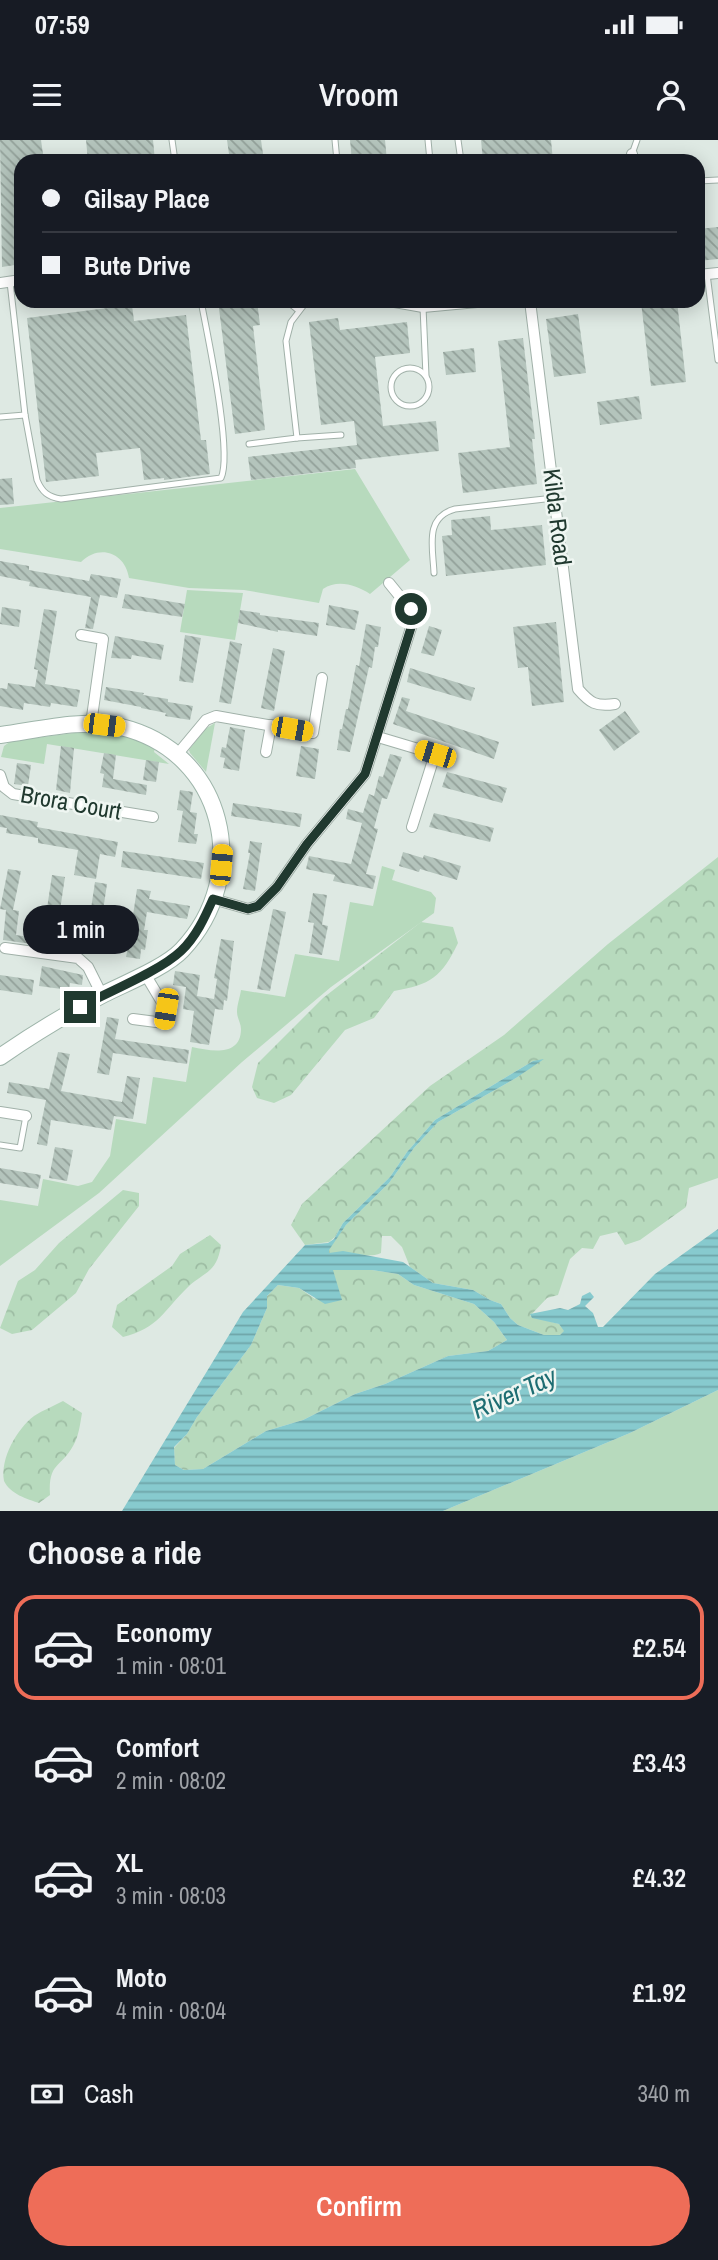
<!DOCTYPE html>
<html lang="en">
<head>
<meta charset="utf-8">
<style>
  body { margin:0; font-family:"Archivo Narrow",sans-serif; background:#242831; color:#f1f3f6; height:100vh; display:flex; flex-direction:column; font-size:26px; white-space:nowrap }
  * { box-sizing:border-box; margin:0 }
  p { font-size:23px; color:#9ea1a6 }
  .icon { flex:none; width:38px; height:38px; fill:none; stroke:currentColor; stroke-width:2; stroke-linecap:round; stroke-linejoin:round }
  .map { position:relative; height:1371px; overflow:hidden }
  .panel { display:flex; flex-direction:column; background:#171b24; flex:1 }
  .panel>* { flex:none }
  .top-card { position:absolute; left:14px; top:14px; width:691px; height:154px; border-radius:21px; box-shadow:0 4px 18px #0003; display:grid; align-content:center; height:154px; padding:0 28px; background:#171b24 }
  .end { position:absolute; width:32px; height:32px; margin:-16px; border:9px solid #20392f; background:#fff; box-shadow:0 0 0 4px #fff }
  .from { border-radius:50% }
  .bubble { position:absolute; height:49px; border-radius:24px; background:#171b24; box-shadow:0 4px 18px #0003; font-size:23px; font-weight:600; line-height:49px; text-align:center }
  .car { position:absolute; width:21px; height:42px; margin:-21px -10px; border-radius:9px; box-shadow:0 0 5px 2px #0007; background:linear-gradient(#f5c518 24%,#345 0 40%,#f5c518 0 76%,#345 0 86%,#f5c518 0) }
  .top-card b { display:flex; align-items:center; gap:24px; height:66px; font-size:26px }
  .top-card b+b { border-top:2px solid #363941 }
  .top-card i { width:18px; height:18px; background:#f1f3f6 }
  ul { padding:0; list-style:none }
  li { display:flex; align-items:center; gap:21px; height:105px; margin:0 14px 10px; padding:0 14px; border:4px solid transparent; border-radius:21px }
  li div { flex:1 }
  li b { display:block; font-size:26px }
  li em { font-style:normal; font-weight:600 }
  li.current { border-color:#ee6d58 }
  li>.icon { width:63px; height:63px; stroke-width:1.5 }
  h2 { padding:0 28px; font-size:32px; line-height:84px }
  .pay { display:flex; align-items:center; gap:18px; height:77px; padding:0 28px; font-size:26px }
  .pay p { margin-inline-start:auto }
  .cta { display:flex; gap:14px; margin-top:auto; padding:14px 28px }
  .cta a { flex:1; height:80px; border-radius:42px; background:#ee6d58; color:#fff; font-size:28px; font-weight:600; line-height:80px; text-align:center }
  .status { display:flex; justify-content:space-between; align-items:center; height:49px; padding:0 35px; background:#171b24; direction:ltr }
  .status svg { height:19px; fill:currentColor }
  header { display:flex; justify-content:space-between; align-items:center; height:91px; padding:0 28px; background:#171b24; font-size:32px; font-weight:600 }
  .map>svg:first-child { display:block }
</style>
</head>
<body>
<div class="status"><b>07:59</b><svg viewBox="0 0 49 12"><path d="M0 12V9h3v3zM5 12V6h3v6zM10 12V3h3v9zM15 12V0h3v12zM26 1h20v11H26zM47 4h2v5h-2z"/></svg></div>
<header><svg class="icon" aria-label="menu" viewBox="0 0 24 24"><path d="M4 6h16M4 12h16M4 18h16"/></svg>Vroom<svg class="icon" aria-label="person" viewBox="0 0 24 24"><circle cx="12" cy="8" r="4"/><path d="M4 21q1-7 8-7t8 7"/></svg></header>
<div class="map">
<svg width="718" height="1371" viewBox="0 0 718 1371">
  <defs>
    <pattern id="forest-crowns" width="20" height="18" patternUnits="userSpaceOnUse" patternTransform="scale(1.75)"><rect width="20" height="18" fill="#b7dabd"/><path d="M2 6a3 3 0 1 1 6 0M12 15a3 3 0 1 1 6 0" fill="none" stroke="#9dbca3"/></pattern>
    <pattern id="water-rules" width="6" height="5" patternUnits="userSpaceOnUse" patternTransform="scale(1.75)"><rect width="6" height="5" fill="#87cace"/><path d="M0 2.5h6" fill="none" stroke="#6ea5a8"/></pattern>
    <pattern id="building-back-hatch" width="6" height="6" patternUnits="userSpaceOnUse" patternTransform="scale(1.75)"><rect width="6" height="6" fill="#b4c4bc"/><path d="M-1 5l2 2M0 0l6 6M5-1l2 2" fill="none" stroke="#92a099"/></pattern>
  </defs>
  <rect width="100%" height="100%" fill="#dee9e3"/>
  <g fill="#b7dabd">
    <path d="M355,329L410,420L370,454C356,445 338,439 323,449L319,463L244,450L189,448L129,438C125,412 99,404 81,422L0,409V368Z"/>
    <path d="M187,450L243,453L235,500L180,492Z"/>
    <path d="M215,583L206,632L190,613L189,610L205,589Z"/>
    <path d="M82,592L125,595L155,608L154,612L169,624L47,604L44,624L1,617L4,606L11,601Z"/>
    <path d="M382,726L395,730L392,740L431,752L436,758L434,773L331,847L242,922L99,1053L0,1126V1060L38,1066L43,1039L78,1046L92,1042L110,1016L116,979L146,984L153,937L186,942L192,907C211,911 241,917 241,889C241,883 237,878 237,872C237,865 240,857 241,850L285,857L295,814L339,821L350,762L373,766Z"/>
    <path d="M718,1250V1371H443L630,1293Z"/>
  </g>
  <g fill="url(#forest-crowns)">
    <path d="M718,717V1038L689,1048L686,1067L640,1100L625,1105L617,1092L600,1096L593,1109L582,1108L570,1119L558,1155L547,1158L530,1176L559,1184L565,1191L560,1195H544L518,1185L510,1178L501,1164L490,1160L473,1150L433,1143L410,1127L402,1107L391,1096H382L381,1113C365,1120 347,1109 329,1114L328,1110L346,1085L389,1043L414,1008L438,982L516,938L527,930L533,921L435,980L407,1012L390,1037L343,1083L335,1097L329,1102L305,1105L291,1085L302,1064L430,946L504,895L608,804Z"/>
    <path d="M421,782L453,787L458,803C442,837 430,845 394,851L374,878L345,890L291,955L274,963L257,958L252,947L258,923L323,858Z"/>
    <path d="M123,1050L139,1053V1066L89,1129L76,1153L32,1190L12,1194L0,1188L18,1141L35,1130L59,1103Z"/>
    <path d="M210,1095L221,1105C217,1133 205,1131 188,1147C163,1171 159,1188 123,1197L112,1187L117,1165L172,1126L180,1114Z"/>
    <path d="M332,1130H372L398,1134L414,1145L474,1164L494,1182L507,1200L488,1211L448,1216L385,1244L355,1254L303,1280L266,1291L203,1329L184,1330L175,1325L174,1308L187,1294L197,1277L251,1205L267,1168V1156L278,1145L299,1148L315,1159Z"/>
    <path d="M63,1261L82,1273C80,1284 79,1296 73,1306C61,1328 48,1322 50,1355L39,1363C27,1359 10,1354 4,1341C0,1318 17,1289 34,1276C43,1270 54,1266 63,1261Z"/>
  </g>
  <path fill="url(#water-rules)" fill-rule="evenodd" d="M544,919L516,938L438,982L414,1008L389,1043L346,1085L329,1110V1113L343,1111L403,1122L433,1143L473,1150L490,1160L501,1164L510,1178L518,1185L544,1195H560L564,1191L559,1184L532,1178L530,1174L560,1168L568,1170L580,1164L582,1156L590,1152L594,1157L585,1166L593,1173L598,1187H603L655,1134L718,1089V1250L630,1293L443,1371H122L243,1172L305,1105L328,1103L334,1099L343,1083L390,1037L407,1012L435,980L533,921ZM333,1130H372L398,1134L414,1145L474,1164L494,1182L507,1200L488,1211L448,1216L385,1244L355,1254L303,1280L266,1291L203,1329L184,1330L175,1325L174,1307L187,1294L197,1277L251,1205L267,1168V1156L278,1145L299,1148L325,1164L342,1160Z"/>
  <g fill="url(#building-back-hatch)">
    <path d="M0,0H41L44,21H21V124L2,127Z"/>
    <path d="M86,0H153L155,21H88Z"/>
    <path d="M227,0H261L264,21H230Z"/>
    <path d="M350,0H385L387,21H352Z"/>
    <path d="M481,0H551L553,21H483Z"/>
    <path d="M718,87V119L698,121V89Z"/>
    <path d="M218,161H257L260,185L253,186L265,290L235,294Z"/>
    <path d="M677,161L686,242L651,246L641,162Z"/>
    <path d="M132,165L134,181L186,175L201,300H206L210,334L164,340V338L144,340L140,308L96,313L99,336L46,342L27,178Z"/>
    <path d="M578,174L586,233L554,237L546,179Z"/>
    <path d="M338,178L340,190L407,182L410,213L375,217L383,286L436,281L439,311L355,320L356,328L251,340L248,317L357,305L354,281L321,285L309,182Z"/>
    <path d="M523,198L535,299H532L537,344L463,353L458,313L510,307L498,201Z"/>
    <path d="M474,208L476,232L446,235L443,212Z"/>
    <path d="M639,256L642,279L600,285L597,262Z"/>
    <path d="M12,338L14,364L0,365V339Z"/>
    <path d="M490,376L491,390L542,385L546,425L446,436L442,396L452,395L451,380Z"/>
    <path d="M0,421L29,426V430L89,441L91,434L121,439L117,458L100,455L93,489L85,488L91,457L29,446L30,442L0,436Z"/>
    <path d="M125,454L185,464L182,477L122,468Z"/>
    <path d="M329,465L359,471L355,490L326,485Z"/>
    <path d="M2,467L21,470L19,487L0,484Z"/>
    <path d="M44,469L57,471L45,544L80,550L77,567L51,563L50,567L24,563L23,570L0,566V548L7,549L8,543L35,547L38,530L34,529Z"/>
    <path d="M240,470L260,473V475L319,483L317,496L278,490V492L238,483Z"/>
    <path d="M556,482L564,562L532,566L528,527L518,528L513,487Z"/>
    <path d="M366,484L381,487L378,507H375L372,528L369,527L350,612L337,610L340,589H342L346,569H348L356,525L359,526Z"/>
    <path d="M429,486L442,490L434,516L421,513Z"/>
    <path d="M185,495L201,498L193,543L179,541Z"/>
    <path d="M115,496L164,505L161,520L132,515L131,519L111,518Z"/>
    <path d="M230,501L242,504L231,564L219,562Z"/>
    <path d="M273,508L285,511L274,571L261,568Z"/>
    <path d="M410,528L475,548L471,561L407,542Z"/>
    <path d="M106,547L144,553L143,555L168,559V562L193,566L190,580L165,576L166,573L141,568V567L104,560Z"/>
    <path d="M402,557L410,559L406,571L499,602L494,619L393,584Z"/>
    <path d="M625,571L640,592L614,611L599,590Z"/>
    <path d="M230,587L245,590L239,631L223,628L225,618L220,617L222,607L226,608Z"/>
    <path d="M61,606L74,608L70,653L56,650Z"/>
    <path d="M301,606L319,609L315,639L296,636Z"/>
    <path d="M104,613L116,615L113,639L147,645L146,655L102,647L104,634L100,633Z"/>
    <path d="M390,614L402,617L387,659L382,658L374,688L378,689L366,734L376,736L373,749L333,741L335,735L306,729L309,716L351,724L362,683L346,679L348,669L363,673L369,654L374,656L379,636L383,637Z"/>
    <path d="M146,620L159,622L156,642L143,640Z"/>
    <path d="M17,623L31,625L28,646L14,644Z"/>
    <path d="M447,632L507,648L502,663L442,647Z"/>
    <path d="M180,650L193,652L190,672L197,673L194,694H198L196,704L178,702L183,671L177,670Z"/>
    <path d="M233,663L302,674L300,687L231,676Z"/>
    <path d="M434,673L494,688L490,702L429,687Z"/>
    <path d="M0,675L38,682L37,687L118,702L115,717L100,714L96,739L74,735L78,710L38,703V698L6,693L7,688L0,687Z"/>
    <path d="M250,701L262,703L255,751L243,749L250,713H248Z"/>
    <path d="M123,711L204,723L201,739L121,727Z"/>
    <path d="M403,712L423,718L424,715L461,726L457,740L420,729L419,732L399,726Z"/>
    <path d="M8,729L21,731L13,770L19,771L16,795L47,800L46,806L3,800L6,770L0,769Z"/>
    <path d="M52,735L65,737L59,777L62,778L59,798L46,796L49,776L46,775Z"/>
    <path d="M95,742L107,744L101,784L105,785L102,805L89,803L92,783L89,782Z"/>
    <path d="M137,749L151,751L149,759L190,766L187,779L147,772L144,790H148L145,810L141,809L140,819L126,817L128,807L131,808L135,788H131Z"/>
    <path d="M313,753L327,755L322,785L320,784L328,786L322,815L309,813L314,783L308,782Z"/>
    <path d="M273,769L286,772L270,851L257,849Z"/>
    <path d="M221,799L234,801L227,861L224,860L223,870L215,869L209,905L190,902L194,871L183,869L186,847L173,845L175,831L200,835L197,856L214,859L217,839L214,838Z"/>
    <path d="M42,826L83,835L82,845L70,843L69,850L39,846Z"/>
    <path d="M0,835L34,840L32,855L0,850Z"/>
    <path d="M107,877L119,879L115,899L189,910L187,924L113,913L109,935L97,933Z"/>
    <path d="M58,912L70,914L61,951L122,962L127,936L140,938L133,979L114,976L111,990L51,980L47,1006L37,1004L46,960L7,953L9,942L49,949Z"/>
    <path d="M55,1007L73,1010L67,1041L49,1038Z"/>
    <path d="M0,1028L41,1035L38,1049L0,1043Z"/>
  </g>
  <g fill="none" stroke-linecap="round" stroke-linejoin="round">
    <defs>
      <g id="lane">
        <path d="M172,0L175,21"/>
        <path d="M335,0L337,21"/>
        <path d="M428,0L430,21"/>
        <path d="M458,0L461,21"/>
        <path d="M632,14L637,0"/>
        <path d="M698,41L718,40"/>
        <path d="M707,134L718,220"/>
        <path d="M10,142L25,275L37,340C42,352 48,357 61,359L221,338C233,313 207,193 201,161"/>
        <path d="M287,161L298,170"/>
        <path d="M307,161L291,182L286,201L297,298L341,295"/>
        <path d="M423,167L426,236"/>
        <circle cx="410" cy="247" r="19"/>
        <path d="M0,277L25,275"/>
        <path d="M249,304L297,298"/>
        <path d="M434,433C433,408 424,377 455,369L554,358"/>
        <path d="M0,1005L20,1008L26,976"/>
      </g>
      <g id="street">
        <path d="M632,14L633,21"/>
        <path d="M698,135L718,133"/>
        <path d="M0,143L21,140"/>
        <path d="M389,161L423,167L488,161"/>
        <path d="M530,161L578,549C590,563 596,567 615,564"/>
        <path d="M81,495L103,499L91,584"/>
        <path d="M378,597L435,614L412,687"/>
        <path d="M266,612L271,585"/>
        <path d="M176,616L206,580L216,576L313,593L322,538"/>
        <path d="M0,635L4,647L13,654L153,677"/>
        <path d="M213,759L248,769L258,766L277,747L307,704L365,634L415,475L389,443"/>
        <path d="M5,808L78,818L88,827L102,855"/>
        <path d="M133,879L164,883L166,869L145,834"/>
        <path d="M0,972L26,976"/>
      </g>
      <path id="secondary" d="M0,595C38,590 83,578 121,587C225,612 253,735 182,810C166,827 126,843 104,854C68,873 33,894 0,917"/>
    </defs>
    <use href="#lane" stroke="#a1b1a9" stroke-width="7"/>
    <use href="#street" stroke="#a1b1a9" stroke-width="12"/>
    <use href="#secondary" stroke="#9eb5aa" stroke-width="18"/>
    <use href="#lane" stroke="#fff" stroke-width="5"/>
    <use href="#street" stroke="#fff" stroke-width="10"/>
    <use href="#secondary" stroke="#fff" stroke-width="16"/>
  </g>
  <g fill="none" stroke-linecap="round" stroke-linejoin="round">
    <path stroke="#20392f" stroke-width="9" d="M80,867C108,852 160,831 181,811C196,797 205,777 213,759L248,769L258,766L277,747L307,704L365,634L415,475L411,469"/>
  </g>
  <g text-anchor="middle" stroke-width="5" stroke-linejoin="round" paint-order="stroke">
    <g font-size="24" fill="#20392f" stroke="#eff6f2">
      <text transform="translate(557 377) rotate(83)" y="8">Kilda Road</text>
      <text transform="translate(71 663) rotate(10)" y="8">Brora Court</text>
    </g>
    <g font-size="26" font-style="italic" fill="#1d6d72" stroke="#eff6f2">
      <text transform="translate(514 1253) rotate(-24)" y="9">River Tay</text>
    </g>
  </g>
</svg>
<i class="end from" style="left:411px;top:469px"></i>
<i class="end" style="left:80px;top:867px"></i>
<div class="bubble" style="left:23px;top:765px;width:116px">1 min</div>
<i class="car" style="left:104px;top:585px;rotate:97deg"></i>
<i class="car" style="left:292px;top:589px;rotate:100deg"></i>
<i class="car" style="left:435px;top:614px;rotate:287deg"></i>
<i class="car" style="left:221px;top:725px;rotate:5deg"></i>
<i class="car" style="left:166px;top:869px;rotate:189deg"></i>
<div class="top-card">
<b><i class="from"></i>Gilsay Place</b>
<b><i></i>Bute Drive</b>
</div>
</div>
<section class="panel">
<h2>Choose a ride</h2>
<ul>
<li class="current"><svg class="icon" aria-label="car" viewBox="0 0 24 24"><path d="M5 17H2v-5l4-1 3-4h7l3 4 3 1v5h-3M9 17h6M6 11h13"/><circle cx="7" cy="17" r="2"/><circle cx="17" cy="17" r="2"/></svg><div><b>Economy</b><p>1 min · 08:01</p></div><em>£2.54</em></li>
<li><svg class="icon" aria-label="car" viewBox="0 0 24 24"><path d="M5 17H2v-5l4-1 3-4h7l3 4 3 1v5h-3M9 17h6M6 11h13"/><circle cx="7" cy="17" r="2"/><circle cx="17" cy="17" r="2"/></svg><div><b>Comfort</b><p>2 min · 08:02</p></div><em>£3.43</em></li>
<li><svg class="icon" aria-label="car" viewBox="0 0 24 24"><path d="M5 17H2v-5l4-1 3-4h7l3 4 3 1v5h-3M9 17h6M6 11h13"/><circle cx="7" cy="17" r="2"/><circle cx="17" cy="17" r="2"/></svg><div><b>XL</b><p>3 min · 08:03</p></div><em>£4.32</em></li>
<li><svg class="icon" aria-label="car" viewBox="0 0 24 24"><path d="M5 17H2v-5l4-1 3-4h7l3 4 3 1v5h-3M9 17h6M6 11h13"/><circle cx="7" cy="17" r="2"/><circle cx="17" cy="17" r="2"/></svg><div><b>Moto</b><p>4 min · 08:04</p></div><em>£1.92</em></li>
</ul>
<div class="pay"><svg class="icon" aria-label="cash" viewBox="0 0 24 24"><path d="M3 7h18v10H3z"/><circle cx="12" cy="12" r="2"/></svg>Cash<p>340 m</p></div>
<div class="cta"><a>Confirm</a></div>
</section>
</body>
</html>
